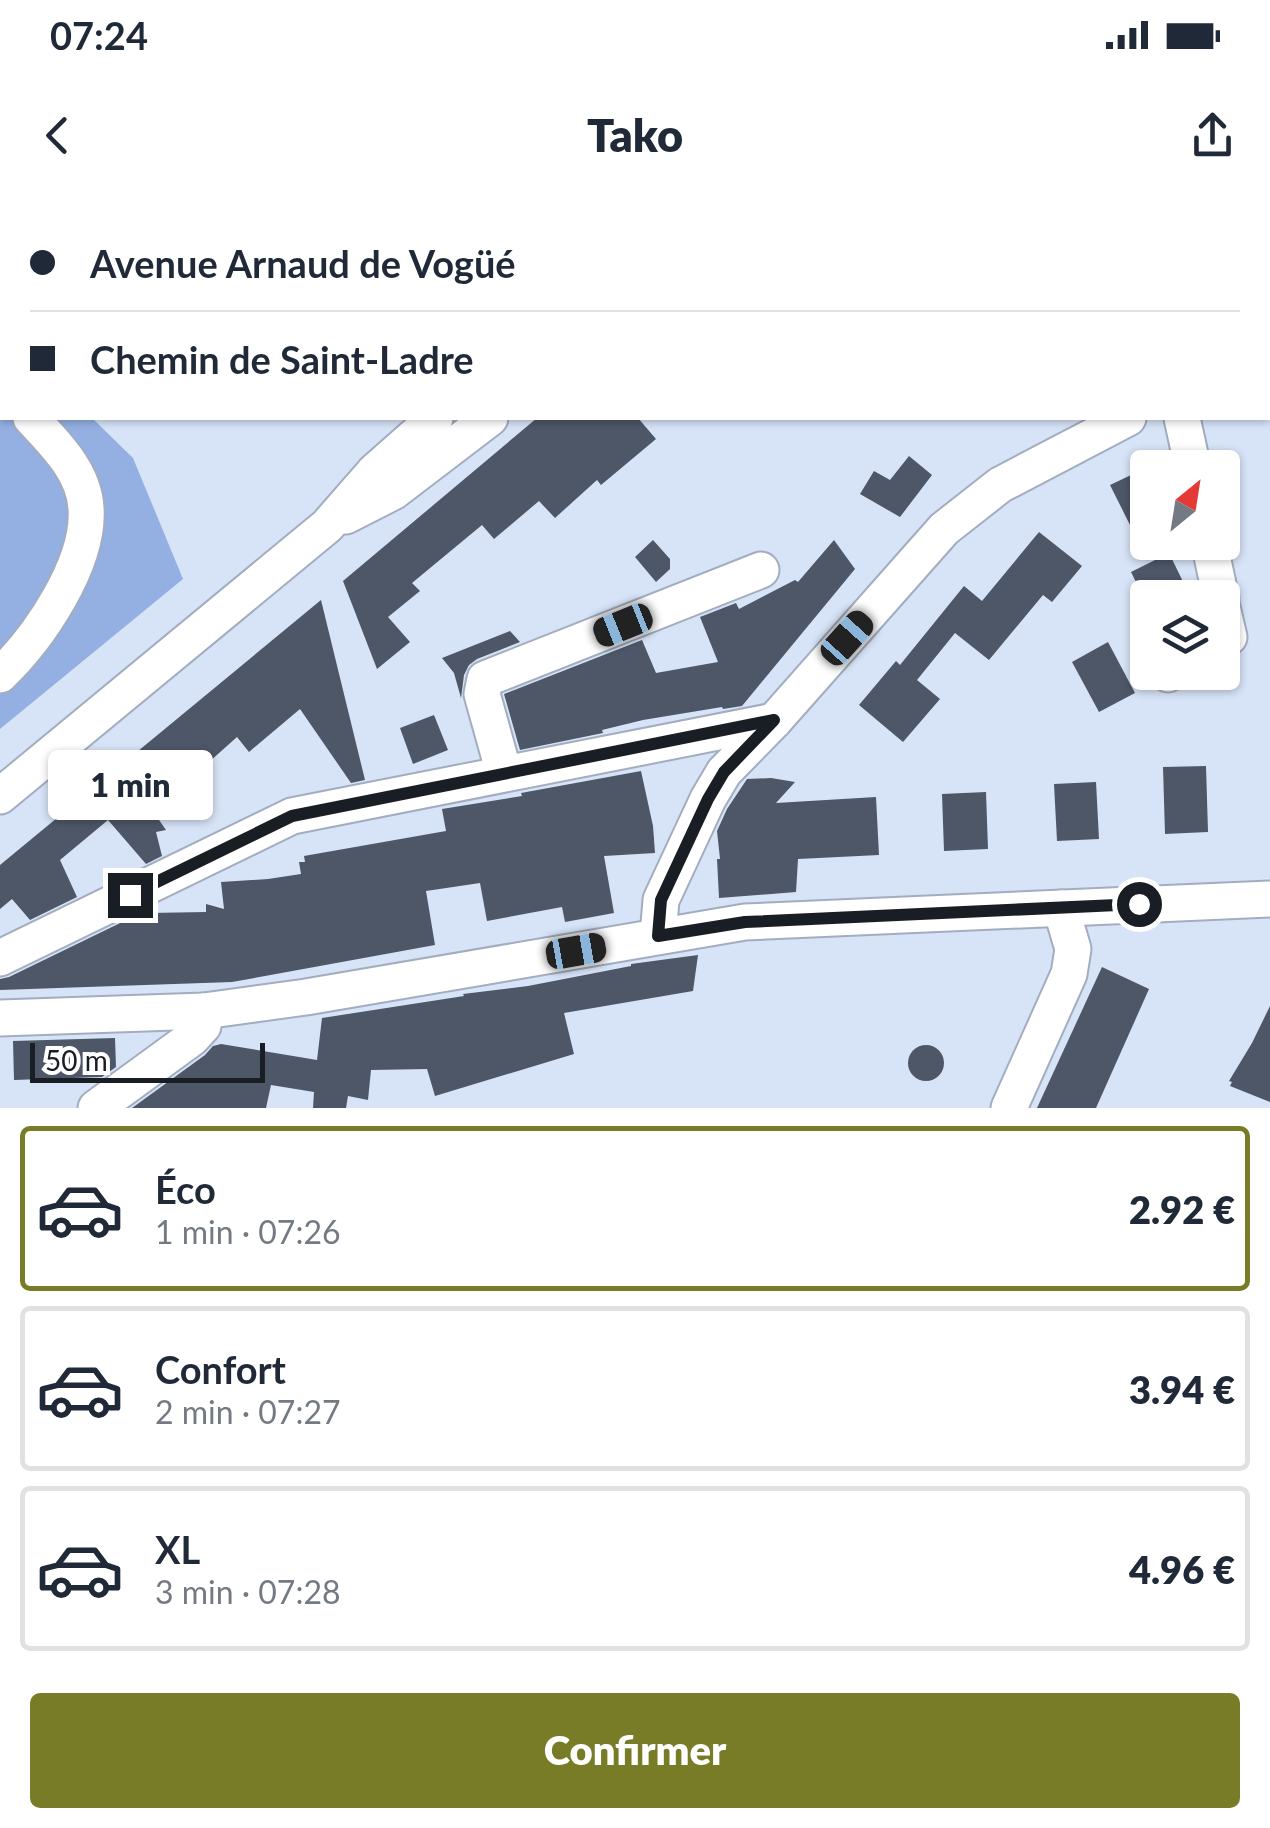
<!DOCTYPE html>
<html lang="fr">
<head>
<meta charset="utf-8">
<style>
  body { margin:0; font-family:Lato,sans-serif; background:#f2f2f3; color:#1f2937; height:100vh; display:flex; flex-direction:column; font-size:38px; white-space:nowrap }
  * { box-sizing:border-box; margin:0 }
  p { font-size:32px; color:#747a83 }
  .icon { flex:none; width:55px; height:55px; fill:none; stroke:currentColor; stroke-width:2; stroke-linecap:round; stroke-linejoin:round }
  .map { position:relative; height:908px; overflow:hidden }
  .side { display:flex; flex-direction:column; background:#fff; flex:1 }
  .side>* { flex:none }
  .guide { position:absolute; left:0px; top:0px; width:1270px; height:220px; box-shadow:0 2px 8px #0004; display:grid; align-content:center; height:220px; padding:0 30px; background:#fff }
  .needle { width:65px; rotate:30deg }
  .controls { position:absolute; left:1130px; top:250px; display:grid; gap:20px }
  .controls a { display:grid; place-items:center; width:110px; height:110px; border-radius:10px; background:#fff; box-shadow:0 2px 8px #0004; font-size:50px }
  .scale { position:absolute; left:30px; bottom:25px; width:235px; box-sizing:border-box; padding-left:10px; border:5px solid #191d24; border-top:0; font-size:28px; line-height:35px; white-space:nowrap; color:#191d24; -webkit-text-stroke:8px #fff; paint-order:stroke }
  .end { position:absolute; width:45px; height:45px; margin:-22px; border:12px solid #191d24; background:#fff; box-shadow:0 0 0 5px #fff }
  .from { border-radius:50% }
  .bubble { position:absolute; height:70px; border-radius:10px; background:#fff; box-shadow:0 2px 8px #0004; font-size:32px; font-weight:800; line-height:70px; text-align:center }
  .car { position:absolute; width:30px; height:60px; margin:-30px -15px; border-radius:12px; box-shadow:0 0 8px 2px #0007; background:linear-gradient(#222 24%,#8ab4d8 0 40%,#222 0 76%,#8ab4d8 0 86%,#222 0) }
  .guide b { display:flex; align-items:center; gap:35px; height:95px; font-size:38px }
  .guide b+b { border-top:2px solid #e0e1e3 }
  .guide i { width:25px; height:25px; background:#1f2937 }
  ul { padding:18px 0 0; list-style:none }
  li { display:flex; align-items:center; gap:30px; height:165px; margin:0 20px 15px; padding:0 10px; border:5px solid #e0e1e3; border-radius:10px }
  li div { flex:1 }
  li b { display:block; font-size:38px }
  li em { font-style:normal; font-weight:800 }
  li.active { border-color:#797c26 }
  li>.icon { width:90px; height:90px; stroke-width:1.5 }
  .action { display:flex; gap:20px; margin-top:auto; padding:20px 30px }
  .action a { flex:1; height:115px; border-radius:10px; background:#797c26; color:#fff; font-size:40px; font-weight:800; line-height:115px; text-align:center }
  .status { display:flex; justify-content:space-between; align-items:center; height:70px; padding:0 50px; background:#fff; direction:ltr }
  .status svg { height:28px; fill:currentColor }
  header { display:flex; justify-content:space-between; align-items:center; height:130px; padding:0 30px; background:#fff; font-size:45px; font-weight:800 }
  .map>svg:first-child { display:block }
</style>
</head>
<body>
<div class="status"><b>07:24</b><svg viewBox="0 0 49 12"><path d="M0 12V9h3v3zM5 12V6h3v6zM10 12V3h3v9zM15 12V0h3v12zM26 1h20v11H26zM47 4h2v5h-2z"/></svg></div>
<header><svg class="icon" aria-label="back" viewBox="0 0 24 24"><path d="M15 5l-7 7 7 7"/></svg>Tako<svg class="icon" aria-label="share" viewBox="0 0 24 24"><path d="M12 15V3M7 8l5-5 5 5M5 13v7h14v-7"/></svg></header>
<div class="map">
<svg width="1270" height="908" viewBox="0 0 1270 908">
  <rect width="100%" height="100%" fill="#d7e3f7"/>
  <path fill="#94b0e2" d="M0,162L2,163V218H92L133,258L183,379L0,529Z"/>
  <g fill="#4e5768">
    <path d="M537,218H638L656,239L601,285L597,280L555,318L539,301L494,339L482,325L412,383L420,391L388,417L410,442L377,469L343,381Z"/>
    <path d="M909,256L932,275L900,317L860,294L874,271L890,280Z"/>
    <path d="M1148,267V361L1110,285Z"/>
    <path d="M1039,332L1082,366L1052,402L1043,395L989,460L955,433L917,480L940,499L903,542L859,505L896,461L900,465L964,386L982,401Z"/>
    <path d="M653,340L670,359V369L656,382L635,357Z"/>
    <path d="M834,340L855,369L742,506L723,509L722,507L643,520L602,530L603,533L520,550L504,494L642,440L656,473L718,462L700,417L736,403L739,409L795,380L798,382Z"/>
    <path d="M1169,353L1191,398H1144L1131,372Z"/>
    <path d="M321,400L365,580L351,583L300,509L249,552L237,537L209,562L206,558L193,570L182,557L141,594L166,630L156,632L162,656L146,664L108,620L60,660L77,697L30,720L12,699L0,709V665Z"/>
    <path d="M510,431L520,442L477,459L469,465L464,475L461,498L454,473L442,458Z"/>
    <path d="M1108,442L1135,493L1099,512L1072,462Z"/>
    <path d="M434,515L448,550L413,564L400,528Z"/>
    <path d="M1206,566L1208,632L1165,634L1163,567Z"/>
    <path d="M641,571L653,626L655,653L604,656L614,713L565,722L562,707L487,721L480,683L426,691L435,745L232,782L0,790V779L9,777L149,709V713L206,712V704L224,709L221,682L268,679L301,674L299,662H305L304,656L446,631L442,609L522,596L521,593Z"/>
    <path d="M771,578L795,582L776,603L876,597L879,655L798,659L796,692L719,698L717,659H720L717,631L727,609L747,579Z"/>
    <path d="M1096,582L1099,639L1057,641L1054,584Z"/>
    <path d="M986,592L988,649L944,651L942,594Z"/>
    <path d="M698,755L693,791L564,813L574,854L435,896L427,869L371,870L368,900L348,896L346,908H313L314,892L271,885L266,908H132L205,855L213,846L221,844L317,860L322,818L464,796L463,794L528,786L631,766V764Z"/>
    <path d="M1102,767L1149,789L1096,908H1037Z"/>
    <path d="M1270,806V902L1230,886L1232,882L1229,881L1252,843Z"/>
    <path d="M115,838L116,867L102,877L14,880L13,841Z"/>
    <circle cx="926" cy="863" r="18"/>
  </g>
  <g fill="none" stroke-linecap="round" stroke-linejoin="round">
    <defs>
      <g id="minor">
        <path d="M1206,0L1207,2"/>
        <path d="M770,2L773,0"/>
        <path d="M1112,2L1116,0"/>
        <path d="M1268,145L1270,144"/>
        <path d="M0,191L2,192"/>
        <path d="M1182,218L1193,268"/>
        <path d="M346,316L393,292L490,218"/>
        <path d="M1209,342L1221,398"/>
        <path d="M1222,407L1229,437L1222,441"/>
        <path d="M1168,474L1170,472"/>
        <path d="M0,475C39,438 90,363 86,308C84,271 54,243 31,218"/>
        <path d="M504,573L482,494L485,479L761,370"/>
        <path d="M0,596L327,326L375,271L435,218"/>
        <path d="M658,736L661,700L708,599L724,572L774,521L944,329L1000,285L1128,218"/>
        <path d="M0,758L292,616L774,521"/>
        <path d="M0,818L204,811L306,797L745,722L1270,699"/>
        <path d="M96,908L192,838L203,826L204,811"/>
        <path d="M1009,908L1069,774L1073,749L1061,708"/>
      </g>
      <g id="major">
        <path d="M344,2L362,0"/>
        <path d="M735,2L738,0"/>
        <path d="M0,10H2"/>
      </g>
    </defs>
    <use href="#minor" stroke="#a2adc0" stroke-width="39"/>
    <use href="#major" stroke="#fff" stroke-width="46"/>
    <use href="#minor" stroke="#fff" stroke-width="35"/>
    <use href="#major" stroke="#a6bbdf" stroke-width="42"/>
  </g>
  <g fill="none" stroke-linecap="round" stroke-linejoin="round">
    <path stroke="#191d24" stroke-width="12" d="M130,695L292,616L774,520L724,572L708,599L661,700L658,736L745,722L1139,704"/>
  </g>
</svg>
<div class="controls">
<a><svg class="needle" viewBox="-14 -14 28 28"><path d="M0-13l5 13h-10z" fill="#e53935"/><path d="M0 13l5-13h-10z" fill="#747a83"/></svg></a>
<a><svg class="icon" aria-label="layers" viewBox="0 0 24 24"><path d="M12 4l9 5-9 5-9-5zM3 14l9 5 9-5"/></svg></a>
</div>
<div class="scale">50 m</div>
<i class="end from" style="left:1139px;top:704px"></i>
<i class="end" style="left:130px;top:695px"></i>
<div class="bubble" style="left:48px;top:550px;width:165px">1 min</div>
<i class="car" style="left:623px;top:425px;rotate:248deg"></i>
<i class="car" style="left:847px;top:438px;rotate:42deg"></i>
<i class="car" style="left:576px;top:751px;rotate:80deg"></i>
<div class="guide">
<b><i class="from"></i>Avenue Arnaud de Vogüé</b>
<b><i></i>Chemin de Saint-Ladre</b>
</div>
</div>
<section class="side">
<ul>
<li class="active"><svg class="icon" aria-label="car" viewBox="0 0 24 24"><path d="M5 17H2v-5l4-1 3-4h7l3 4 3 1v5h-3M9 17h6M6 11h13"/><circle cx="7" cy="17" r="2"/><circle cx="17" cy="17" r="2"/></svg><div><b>Éco</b><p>1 min · 07:26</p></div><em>2.92 €</em></li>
<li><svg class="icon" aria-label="car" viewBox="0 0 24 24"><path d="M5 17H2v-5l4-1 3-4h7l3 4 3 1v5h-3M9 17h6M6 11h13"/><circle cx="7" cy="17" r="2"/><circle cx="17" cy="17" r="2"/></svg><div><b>Confort</b><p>2 min · 07:27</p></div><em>3.94 €</em></li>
<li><svg class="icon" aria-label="car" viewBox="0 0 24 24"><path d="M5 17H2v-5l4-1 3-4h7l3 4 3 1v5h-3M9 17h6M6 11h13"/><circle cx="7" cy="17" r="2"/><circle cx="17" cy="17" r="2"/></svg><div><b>XL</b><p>3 min · 07:28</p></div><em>4.96 €</em></li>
</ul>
<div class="action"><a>Confirmer</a></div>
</section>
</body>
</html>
